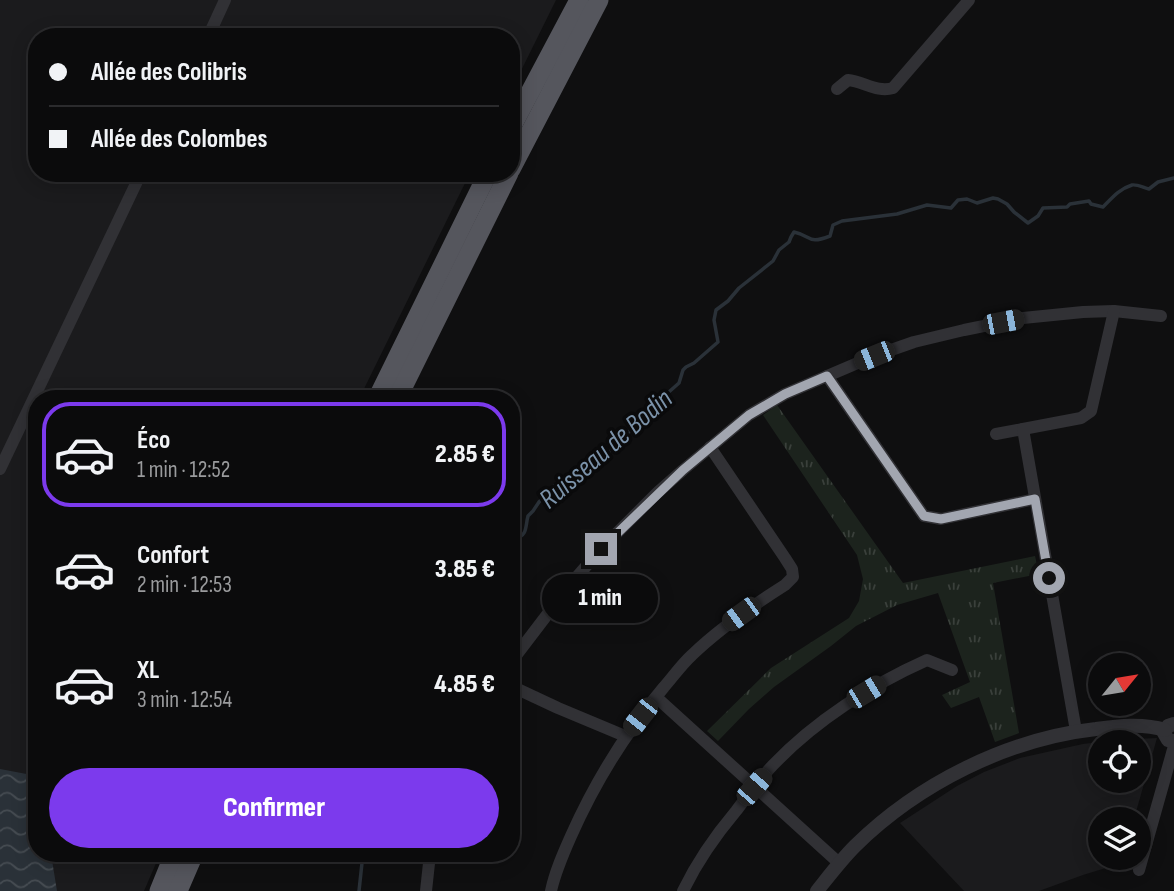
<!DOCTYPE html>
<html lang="fr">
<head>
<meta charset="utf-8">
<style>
  body { margin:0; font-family:"Sofia Sans Condensed",sans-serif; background:#141415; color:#f1f3f6; height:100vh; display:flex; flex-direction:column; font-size:26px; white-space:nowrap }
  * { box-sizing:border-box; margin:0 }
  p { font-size:23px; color:#9a9b9d }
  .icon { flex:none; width:38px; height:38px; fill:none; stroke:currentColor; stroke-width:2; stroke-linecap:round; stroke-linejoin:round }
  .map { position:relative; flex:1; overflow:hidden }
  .drawer { position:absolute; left:28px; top:390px; width:492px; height:472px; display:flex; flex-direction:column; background:#0b0b0c; border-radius:28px; box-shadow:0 4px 18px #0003,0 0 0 2px #2b2b2d }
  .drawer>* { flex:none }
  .banner { position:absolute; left:28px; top:28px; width:492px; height:154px; border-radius:28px; box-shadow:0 4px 18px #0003,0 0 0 2px #2b2b2d; display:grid; align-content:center; height:154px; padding:0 21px; background:#0b0b0c }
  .needle { width:46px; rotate:60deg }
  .tools { position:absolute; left:1088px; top:653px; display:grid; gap:14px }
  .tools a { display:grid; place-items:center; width:63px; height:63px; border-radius:50%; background:#0b0b0c; box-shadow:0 4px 18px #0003,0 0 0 2px #2b2b2d; font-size:35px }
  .end { position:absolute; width:32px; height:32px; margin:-16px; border:9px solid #a2a6b0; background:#111; box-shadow:0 0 0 4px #111 }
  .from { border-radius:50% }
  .bubble { position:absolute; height:49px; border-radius:24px; background:#0b0b0c; box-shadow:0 4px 18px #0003,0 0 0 2px #2b2b2d; font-size:23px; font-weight:800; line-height:49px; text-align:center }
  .car { position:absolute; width:21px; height:42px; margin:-21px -10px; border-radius:9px; box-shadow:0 0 5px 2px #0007; background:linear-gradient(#222 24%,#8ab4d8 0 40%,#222 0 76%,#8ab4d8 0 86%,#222 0) }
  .banner b { display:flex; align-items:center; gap:24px; height:66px; font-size:26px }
  .banner b+b { border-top:2px solid #2b2b2d }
  .banner i { width:18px; height:18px; background:#f1f3f6 }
  ul { padding:12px 0 0; list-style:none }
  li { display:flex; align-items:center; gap:21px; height:105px; margin:0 14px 10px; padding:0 7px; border:4px solid transparent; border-radius:28px }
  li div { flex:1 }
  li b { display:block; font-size:26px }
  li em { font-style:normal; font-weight:800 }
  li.current { border-color:#7c3aed }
  li>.icon { width:63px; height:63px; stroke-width:1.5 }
  .cta { display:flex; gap:14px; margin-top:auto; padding:14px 21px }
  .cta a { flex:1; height:80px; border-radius:42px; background:#7c3aed; color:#fff; font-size:28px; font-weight:800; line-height:80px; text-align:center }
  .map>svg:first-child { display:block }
</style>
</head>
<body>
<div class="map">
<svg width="1174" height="891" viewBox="0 0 1174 891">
  <defs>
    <pattern id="grass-tufts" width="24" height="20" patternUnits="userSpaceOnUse" patternTransform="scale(1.75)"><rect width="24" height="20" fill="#1c231d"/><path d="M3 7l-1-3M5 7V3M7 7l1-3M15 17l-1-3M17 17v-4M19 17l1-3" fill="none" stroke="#3a403b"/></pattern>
    <pattern id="water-waves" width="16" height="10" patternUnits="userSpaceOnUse" patternTransform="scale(1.75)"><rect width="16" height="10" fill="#2a3138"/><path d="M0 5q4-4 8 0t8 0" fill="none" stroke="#464c52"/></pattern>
  </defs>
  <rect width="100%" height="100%" fill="#0f0f10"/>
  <g fill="#1b1b1d" fill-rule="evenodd">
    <path d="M0,0H556L511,91V37H37V173H470L359,399H37V854H160L144,891H0Z"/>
    <path d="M1157,738L1134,819H1101V858H1123L1122,863L1083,875L1039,891H964L900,823L957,786L984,772L1020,758L1083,744L1115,740ZM1101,742H1139V780H1101Z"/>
  </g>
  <path fill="url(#grass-tufts)" d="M777,405L903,583L1035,556L1039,574L993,583L1019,733L995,742L979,697L951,708L942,695L970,682L938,593L897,605L856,626L831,646L774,687L749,709L718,741L707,731L771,668L849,618L859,601L863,579L857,555L763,415Z"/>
  <path fill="url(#water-waves)" d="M0,769L37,776V854H51L57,891H0Z"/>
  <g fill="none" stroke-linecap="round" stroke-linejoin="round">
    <g stroke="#2a3138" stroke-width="3.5">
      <path d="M511,537L515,539C528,535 525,527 528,516L533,511L539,502L558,482L569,478L600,459L615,447L640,420L643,415L679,383L683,370L686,367L694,363L718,342L714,320L716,310L728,301L739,288L773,261L779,250L789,242L791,237L794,232C813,236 807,245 830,236L833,225L842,221L897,214L927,205L951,208L958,200L967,199L977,203L993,198L998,199L1007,204L1014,212L1028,223L1038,216L1043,208L1067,207L1070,204L1089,201L1091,204L1103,207C1112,198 1119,189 1132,185C1137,184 1144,188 1149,189L1158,182L1174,178"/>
      <path d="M359,891L362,863L360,854"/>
    </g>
    <g stroke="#313135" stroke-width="12">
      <path d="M208,37L225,0"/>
      <path d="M837,89L848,80C863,81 877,93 893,88L969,0"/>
      <path d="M827,376L924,516L941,519L1035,499"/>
      <path d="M996,434L1023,429"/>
      <path d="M0,469L141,173"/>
      <path d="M511,662L569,586L601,549L658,492L683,470L749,415L785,394L874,356L914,342L964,330L1023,318L1083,312L1114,311L1161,316"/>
      <path d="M511,686L558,708L625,736"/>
      <path d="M656,697L839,863"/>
      <path d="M1076,731L1023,429L1081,418L1091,411L1114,311"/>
      <path d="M1139,870L1174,746L1173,741"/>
      <path d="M426,891L430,854"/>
      <path d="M551,891C555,872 563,854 571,836C595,782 625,733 664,687C673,677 681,665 692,655C720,628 752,606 785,585L793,577L792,569L785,558L710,447"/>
      <path d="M683,891C697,862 715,836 736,811C748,795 759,780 773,765C815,721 871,685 927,660L952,670"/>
    </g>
    <g stroke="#313135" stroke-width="14">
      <path d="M1174,724L1168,726L1164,733L1168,740L1174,741"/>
      <path d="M817,891C829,876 841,860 855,846C918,784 1007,739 1096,729C1118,726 1143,723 1165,730"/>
    </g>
    <g stroke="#55565d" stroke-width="19">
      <path d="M511,128L579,0"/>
      <path d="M511,169L599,0"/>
      <path d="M377,399L488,173"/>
      <path d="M397,399L509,173"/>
      <path d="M159,891L174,854"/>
      <path d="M178,891L194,854"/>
    </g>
  </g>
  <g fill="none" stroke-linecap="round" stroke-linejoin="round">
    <path stroke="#a2a6b0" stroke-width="9" d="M601,549L683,470L749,415L785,394L827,376L924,516L941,519L1035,499L1049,578"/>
  </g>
  <g text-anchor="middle" stroke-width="7" stroke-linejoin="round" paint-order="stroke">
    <g font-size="28" font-style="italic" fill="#7b92a9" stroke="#0a0a0b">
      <text transform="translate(605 448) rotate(-41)" y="10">Ruisseau de Bodin</text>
    </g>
  </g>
</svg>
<div class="tools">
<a><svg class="needle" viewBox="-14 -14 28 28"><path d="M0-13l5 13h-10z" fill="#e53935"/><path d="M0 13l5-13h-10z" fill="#9a9b9d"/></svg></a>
<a><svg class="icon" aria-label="locate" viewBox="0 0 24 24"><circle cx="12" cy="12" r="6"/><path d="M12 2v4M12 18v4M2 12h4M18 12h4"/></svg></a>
<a><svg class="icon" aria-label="layers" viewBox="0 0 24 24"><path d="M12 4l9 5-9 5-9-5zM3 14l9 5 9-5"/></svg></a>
</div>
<i class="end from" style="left:1049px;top:578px"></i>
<i class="end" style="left:601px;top:549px"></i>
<div class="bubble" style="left:542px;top:574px;width:116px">1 min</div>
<i class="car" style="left:1003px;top:322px;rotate:79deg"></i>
<i class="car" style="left:874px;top:356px;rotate:248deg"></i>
<i class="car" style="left:741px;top:614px;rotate:234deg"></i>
<i class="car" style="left:866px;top:692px;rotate:59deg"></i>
<i class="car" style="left:640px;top:717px;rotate:218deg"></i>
<i class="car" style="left:754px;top:787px;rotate:41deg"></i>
<div class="banner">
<b><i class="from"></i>Allée des Colibris</b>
<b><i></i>Allée des Colombes</b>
</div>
<section class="drawer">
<ul>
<li class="current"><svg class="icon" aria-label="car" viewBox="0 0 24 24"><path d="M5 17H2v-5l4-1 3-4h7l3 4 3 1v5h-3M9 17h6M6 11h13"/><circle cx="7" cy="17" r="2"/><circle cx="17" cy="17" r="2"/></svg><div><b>Éco</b><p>1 min · 12:52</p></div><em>2.85 €</em></li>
<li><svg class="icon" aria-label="car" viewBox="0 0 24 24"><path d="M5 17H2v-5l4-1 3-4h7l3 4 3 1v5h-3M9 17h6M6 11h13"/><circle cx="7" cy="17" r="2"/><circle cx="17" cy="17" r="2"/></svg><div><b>Confort</b><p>2 min · 12:53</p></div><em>3.85 €</em></li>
<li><svg class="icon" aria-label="car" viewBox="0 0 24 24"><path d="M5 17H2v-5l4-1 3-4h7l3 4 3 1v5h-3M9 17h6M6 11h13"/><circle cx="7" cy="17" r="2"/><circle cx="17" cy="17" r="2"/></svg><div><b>XL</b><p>3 min · 12:54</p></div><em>4.85 €</em></li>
</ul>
<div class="cta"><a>Confirmer</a></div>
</section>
</div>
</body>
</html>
